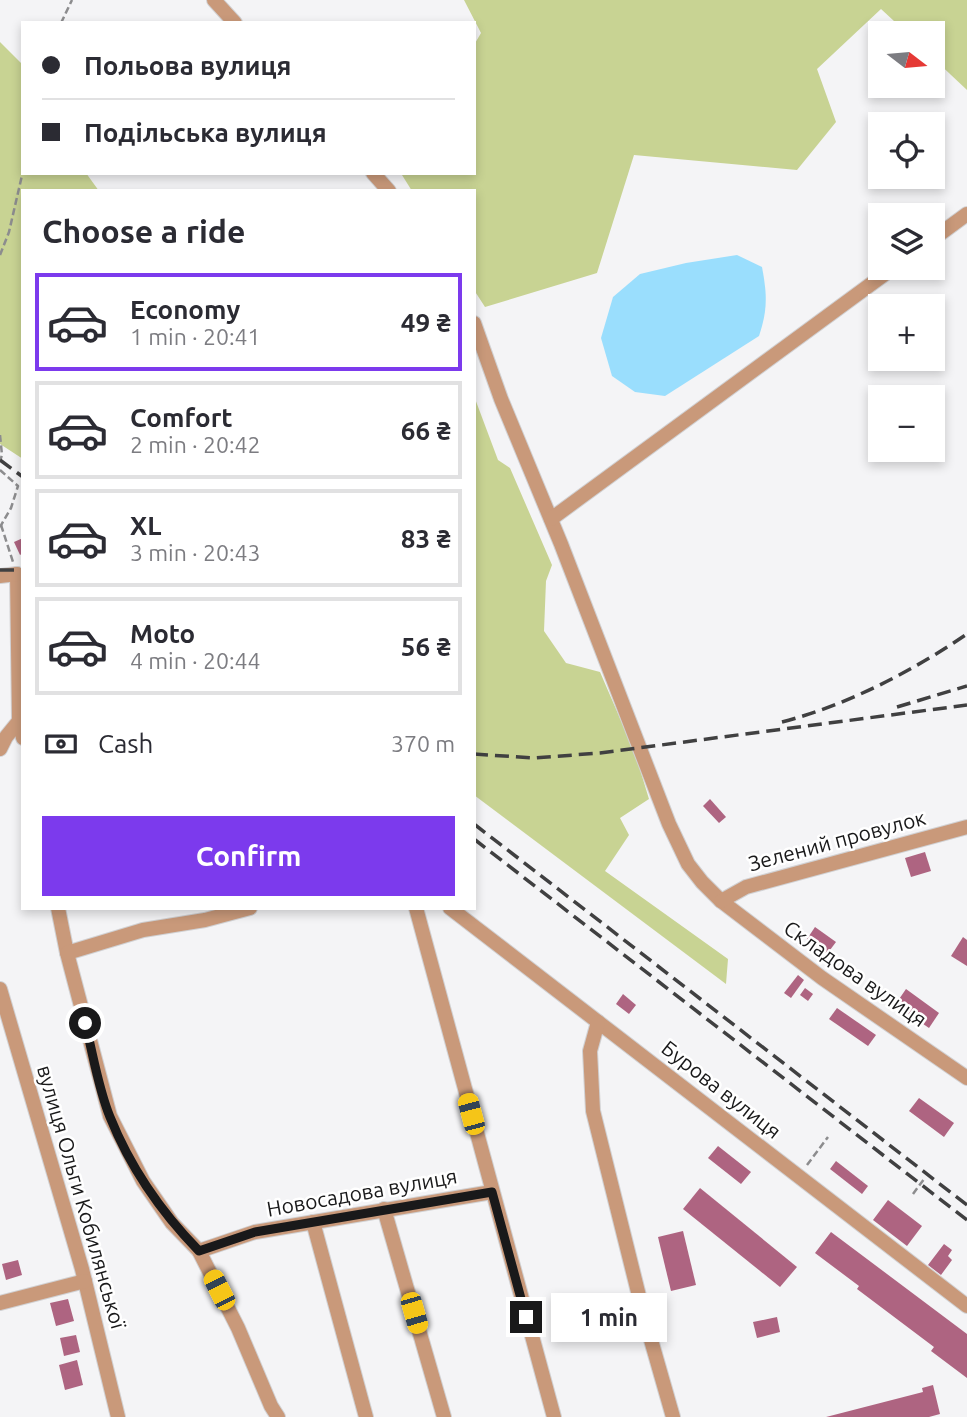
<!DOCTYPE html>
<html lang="en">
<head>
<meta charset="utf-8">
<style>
  body { margin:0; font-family:Ubuntu,sans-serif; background:#f2f2f3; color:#2b2b33; height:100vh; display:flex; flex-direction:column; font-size:26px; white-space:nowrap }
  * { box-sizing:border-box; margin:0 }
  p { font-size:23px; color:#7c7c81 }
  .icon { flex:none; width:38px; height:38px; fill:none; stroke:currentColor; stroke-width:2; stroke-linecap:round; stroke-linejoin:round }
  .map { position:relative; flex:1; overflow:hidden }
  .side { position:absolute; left:21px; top:189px; width:455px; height:721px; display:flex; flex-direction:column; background:#fff; border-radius:0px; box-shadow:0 4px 10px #0003 }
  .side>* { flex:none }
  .banner { position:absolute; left:21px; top:21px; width:455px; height:154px; border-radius:0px; box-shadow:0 4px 10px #0003; display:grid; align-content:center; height:154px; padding:0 21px; background:#fff }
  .needle { width:46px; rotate:106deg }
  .controls { position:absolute; left:868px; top:21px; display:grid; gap:14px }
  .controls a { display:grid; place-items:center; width:77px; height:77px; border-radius:0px; background:#fff; box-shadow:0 4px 10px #0003; font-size:35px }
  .end { position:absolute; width:32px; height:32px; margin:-16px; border:9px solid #19191a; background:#fff; box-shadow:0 0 0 4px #fff }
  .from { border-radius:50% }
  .bubble { position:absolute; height:49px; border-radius:0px; background:#fff; box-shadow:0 4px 10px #0003; font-size:23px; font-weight:700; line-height:49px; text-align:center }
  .car { position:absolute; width:21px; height:42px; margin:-21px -10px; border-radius:9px; box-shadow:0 0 5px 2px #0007; background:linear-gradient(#f5c518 24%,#345 0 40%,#f5c518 0 76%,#345 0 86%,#f5c518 0) }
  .banner b { display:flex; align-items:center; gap:24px; height:66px; font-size:26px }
  .banner b+b { border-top:2px solid #e1e1e2 }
  .banner i { width:18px; height:18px; background:#2b2b33 }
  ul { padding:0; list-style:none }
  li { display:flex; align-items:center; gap:21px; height:98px; margin:0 14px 10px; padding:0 7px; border:4px solid #e1e1e2; border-radius:0px }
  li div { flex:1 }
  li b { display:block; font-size:26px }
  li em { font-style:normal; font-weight:700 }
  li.active { border-color:#7c3aed }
  li>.icon { width:63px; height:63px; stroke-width:1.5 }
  h2 { padding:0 21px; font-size:32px; line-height:84px }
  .pay { display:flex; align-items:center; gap:18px; height:77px; padding:0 21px; font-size:26px }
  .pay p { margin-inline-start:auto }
  .cta { display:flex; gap:14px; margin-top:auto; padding:14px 21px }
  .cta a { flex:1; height:80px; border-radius:0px; background:#7c3aed; color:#fff; font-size:28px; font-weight:700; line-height:80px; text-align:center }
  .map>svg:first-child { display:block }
</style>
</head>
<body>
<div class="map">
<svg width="967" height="1417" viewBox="0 0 967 1417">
  <rect width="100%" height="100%" fill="#f4f4f6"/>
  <g fill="#c8d393">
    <path d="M464,0H967V90L933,58V33H907L881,9L817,69L836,122L797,170L634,155L597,273L485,307L474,290V191H412L402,175L403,173H474V45L481,33Z"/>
    <path d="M0,42L23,65V173H86L99,191H23V459L0,444Z"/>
    <path d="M474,396L498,460L510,468L552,565L546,581L544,631L566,663L600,672L635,753L649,799L620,818L629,835L605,871L728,959L726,984L474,795Z"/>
  </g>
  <path fill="#9adefd" d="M737,255L762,267C767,294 768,309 759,336L665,396L635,392L612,376L601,338L613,297L640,274L686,263Z"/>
  <g fill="#ae6481">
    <path d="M23,538V553L20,555L14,542Z"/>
    <path d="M710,799L726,817L719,823L703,806Z"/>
    <path d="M925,852L931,871L911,877L905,858Z"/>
    <path d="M815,927L836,942L827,954L807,939Z"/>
    <path d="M963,937L967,940V966L951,956Z"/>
    <path d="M798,975L804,980L791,998L784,993Z"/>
    <path d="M805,988L813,994L808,1001L800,995Z"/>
    <path d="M906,989L939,1013L929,1028L895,1005Z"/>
    <path d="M623,994L636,1005L629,1014L616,1004Z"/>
    <path d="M837,1008L876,1035L868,1046L829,1019Z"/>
    <path d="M919,1098L954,1123L944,1137L909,1111Z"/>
    <path d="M718,1146L751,1172L741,1184L708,1158Z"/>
    <path d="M836,1161L868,1186L862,1194L830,1169Z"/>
    <path d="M700,1188L797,1267L780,1287L683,1209Z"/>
    <path d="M888,1200L922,1226L907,1246L873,1220Z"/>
    <path d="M683,1231L696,1285L671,1291L658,1237Z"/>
    <path d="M831,1232L967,1334V1378L931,1351L934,1347L857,1289L859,1286L815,1253Z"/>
    <path d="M944,1244L952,1250L948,1256L952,1260L941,1275L928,1265Z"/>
    <path d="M18,1260L22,1275L6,1280L2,1264Z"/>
    <path d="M68,1299L74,1321L56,1326L50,1303Z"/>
    <path d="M777,1317L780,1332L757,1338L753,1322Z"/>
    <path d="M76,1335L80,1352L64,1356L60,1338Z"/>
    <path d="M77,1360L83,1385L65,1390L59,1365Z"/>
    <path d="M933,1385L940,1414L929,1417H826L923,1392L922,1388Z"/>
  </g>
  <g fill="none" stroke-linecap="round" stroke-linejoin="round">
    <defs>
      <g id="minor">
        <path d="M214,0L235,23"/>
        <path d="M373,173L389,191"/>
        <path d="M933,239L967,214"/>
        <path d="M474,323L501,399L561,544L669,824L688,864L702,882L721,901L822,978L967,1078"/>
        <path d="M551,519L893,268"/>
        <path d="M17,574L19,721L23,738"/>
        <path d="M0,576L17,574"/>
        <path d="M0,749L6,737L19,721"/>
        <path d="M721,901L746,887L967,827"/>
        <path d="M58,908L67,953L110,1116L143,1181L172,1223L199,1251L238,1328L271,1406L278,1417"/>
        <path d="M416,908L554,1417"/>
        <path d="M450,908L967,1306"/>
        <path d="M67,953L143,930L205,920L250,908"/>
        <path d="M0,989L82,1269L118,1417"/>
        <path d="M598,1022L590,1051L593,1111L643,1312L673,1417"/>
        <path d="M384,1209L444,1417"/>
        <path d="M313,1222L366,1417"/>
        <path d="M199,1251L255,1232L492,1192"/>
        <path d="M0,1303L85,1281"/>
      </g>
    </defs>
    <use href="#minor" stroke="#d1d1d3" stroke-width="16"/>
    <g stroke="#8c8c8e" stroke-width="2.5" stroke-dasharray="7 3.5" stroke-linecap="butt">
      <path d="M61,23L72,0"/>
      <path d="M0,255L9,232L23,171"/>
      <path d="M0,435L2,455L0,461"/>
      <path d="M0,470L18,486L11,508L0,527"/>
      <path d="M1,525L13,562"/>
      <path d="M807,1165L828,1137"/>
      <path d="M913,1194L924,1179"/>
    </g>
    <use href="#minor" stroke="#c9997a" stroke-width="14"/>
    <g stroke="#404041" stroke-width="3.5" stroke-dasharray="14 7" stroke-linecap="butt">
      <path d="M0,460L23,477"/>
      <path d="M0,570H23"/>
      <path d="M897,707L967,686"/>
      <path d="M782,722C847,705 911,672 967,634"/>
      <path d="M474,754L534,758L600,753L967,705"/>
      <path d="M474,824L967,1205"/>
      <path d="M474,839L967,1220"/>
    </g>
  </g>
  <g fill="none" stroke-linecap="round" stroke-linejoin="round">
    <path stroke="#19191a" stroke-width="9" d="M85,1023C93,1053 98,1088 110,1117C130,1167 162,1213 199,1251L255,1232L492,1192L526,1317"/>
  </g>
  <g text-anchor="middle" stroke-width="5" stroke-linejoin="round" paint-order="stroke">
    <g font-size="21" fill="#19191a" stroke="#fff">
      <text transform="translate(837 841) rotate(-15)" y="7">Зелений провулок</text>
      <text transform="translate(855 974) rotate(35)" y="7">Складова вулиця</text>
      <text transform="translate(721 1090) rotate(38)" y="7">Бурова вулиця</text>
      <text transform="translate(362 1193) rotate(-10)" y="7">Новосадова вулиця</text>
      <text transform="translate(81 1197) rotate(74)" y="7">вулиця Ольги Кобилянської</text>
    </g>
  </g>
</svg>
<div class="controls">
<a><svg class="needle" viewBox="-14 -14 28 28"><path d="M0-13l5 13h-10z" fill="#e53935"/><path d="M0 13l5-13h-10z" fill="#7c7c81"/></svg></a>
<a><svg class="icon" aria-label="locate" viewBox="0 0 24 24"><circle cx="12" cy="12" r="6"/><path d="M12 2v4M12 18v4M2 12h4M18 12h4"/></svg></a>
<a><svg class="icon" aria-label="layers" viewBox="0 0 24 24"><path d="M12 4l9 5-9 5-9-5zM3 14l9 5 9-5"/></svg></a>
<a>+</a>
<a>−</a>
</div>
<i class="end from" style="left:85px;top:1023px"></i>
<i class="end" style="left:526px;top:1317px"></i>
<div class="bubble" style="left:551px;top:1293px;width:116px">1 min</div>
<i class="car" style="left:471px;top:1114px;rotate:345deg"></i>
<i class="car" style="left:219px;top:1290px;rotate:333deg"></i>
<i class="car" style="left:414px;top:1313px;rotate:164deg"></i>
<div class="banner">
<b><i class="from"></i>Польова вулиця</b>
<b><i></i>Подільська вулиця</b>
</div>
<section class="side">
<h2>Choose a ride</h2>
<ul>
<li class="active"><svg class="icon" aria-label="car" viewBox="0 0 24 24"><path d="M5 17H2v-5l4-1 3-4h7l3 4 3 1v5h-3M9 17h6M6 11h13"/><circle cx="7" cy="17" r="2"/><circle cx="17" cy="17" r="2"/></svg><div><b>Economy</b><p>1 min · 20:41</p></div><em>49 ₴</em></li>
<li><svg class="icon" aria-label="car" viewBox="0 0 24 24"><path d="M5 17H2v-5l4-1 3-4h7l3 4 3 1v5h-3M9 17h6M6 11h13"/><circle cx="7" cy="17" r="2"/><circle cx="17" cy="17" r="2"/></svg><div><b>Comfort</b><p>2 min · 20:42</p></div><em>66 ₴</em></li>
<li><svg class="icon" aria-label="car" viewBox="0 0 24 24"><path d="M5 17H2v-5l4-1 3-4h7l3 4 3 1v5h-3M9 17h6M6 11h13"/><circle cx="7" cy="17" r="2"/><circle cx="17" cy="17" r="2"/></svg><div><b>XL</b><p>3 min · 20:43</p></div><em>83 ₴</em></li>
<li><svg class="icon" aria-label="car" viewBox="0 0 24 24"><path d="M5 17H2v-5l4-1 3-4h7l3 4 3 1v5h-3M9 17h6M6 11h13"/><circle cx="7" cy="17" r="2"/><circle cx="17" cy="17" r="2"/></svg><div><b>Moto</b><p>4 min · 20:44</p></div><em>56 ₴</em></li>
</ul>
<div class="pay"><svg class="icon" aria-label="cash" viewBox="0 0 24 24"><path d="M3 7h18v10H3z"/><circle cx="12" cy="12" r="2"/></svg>Cash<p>370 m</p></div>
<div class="cta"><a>Confirm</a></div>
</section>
</div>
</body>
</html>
